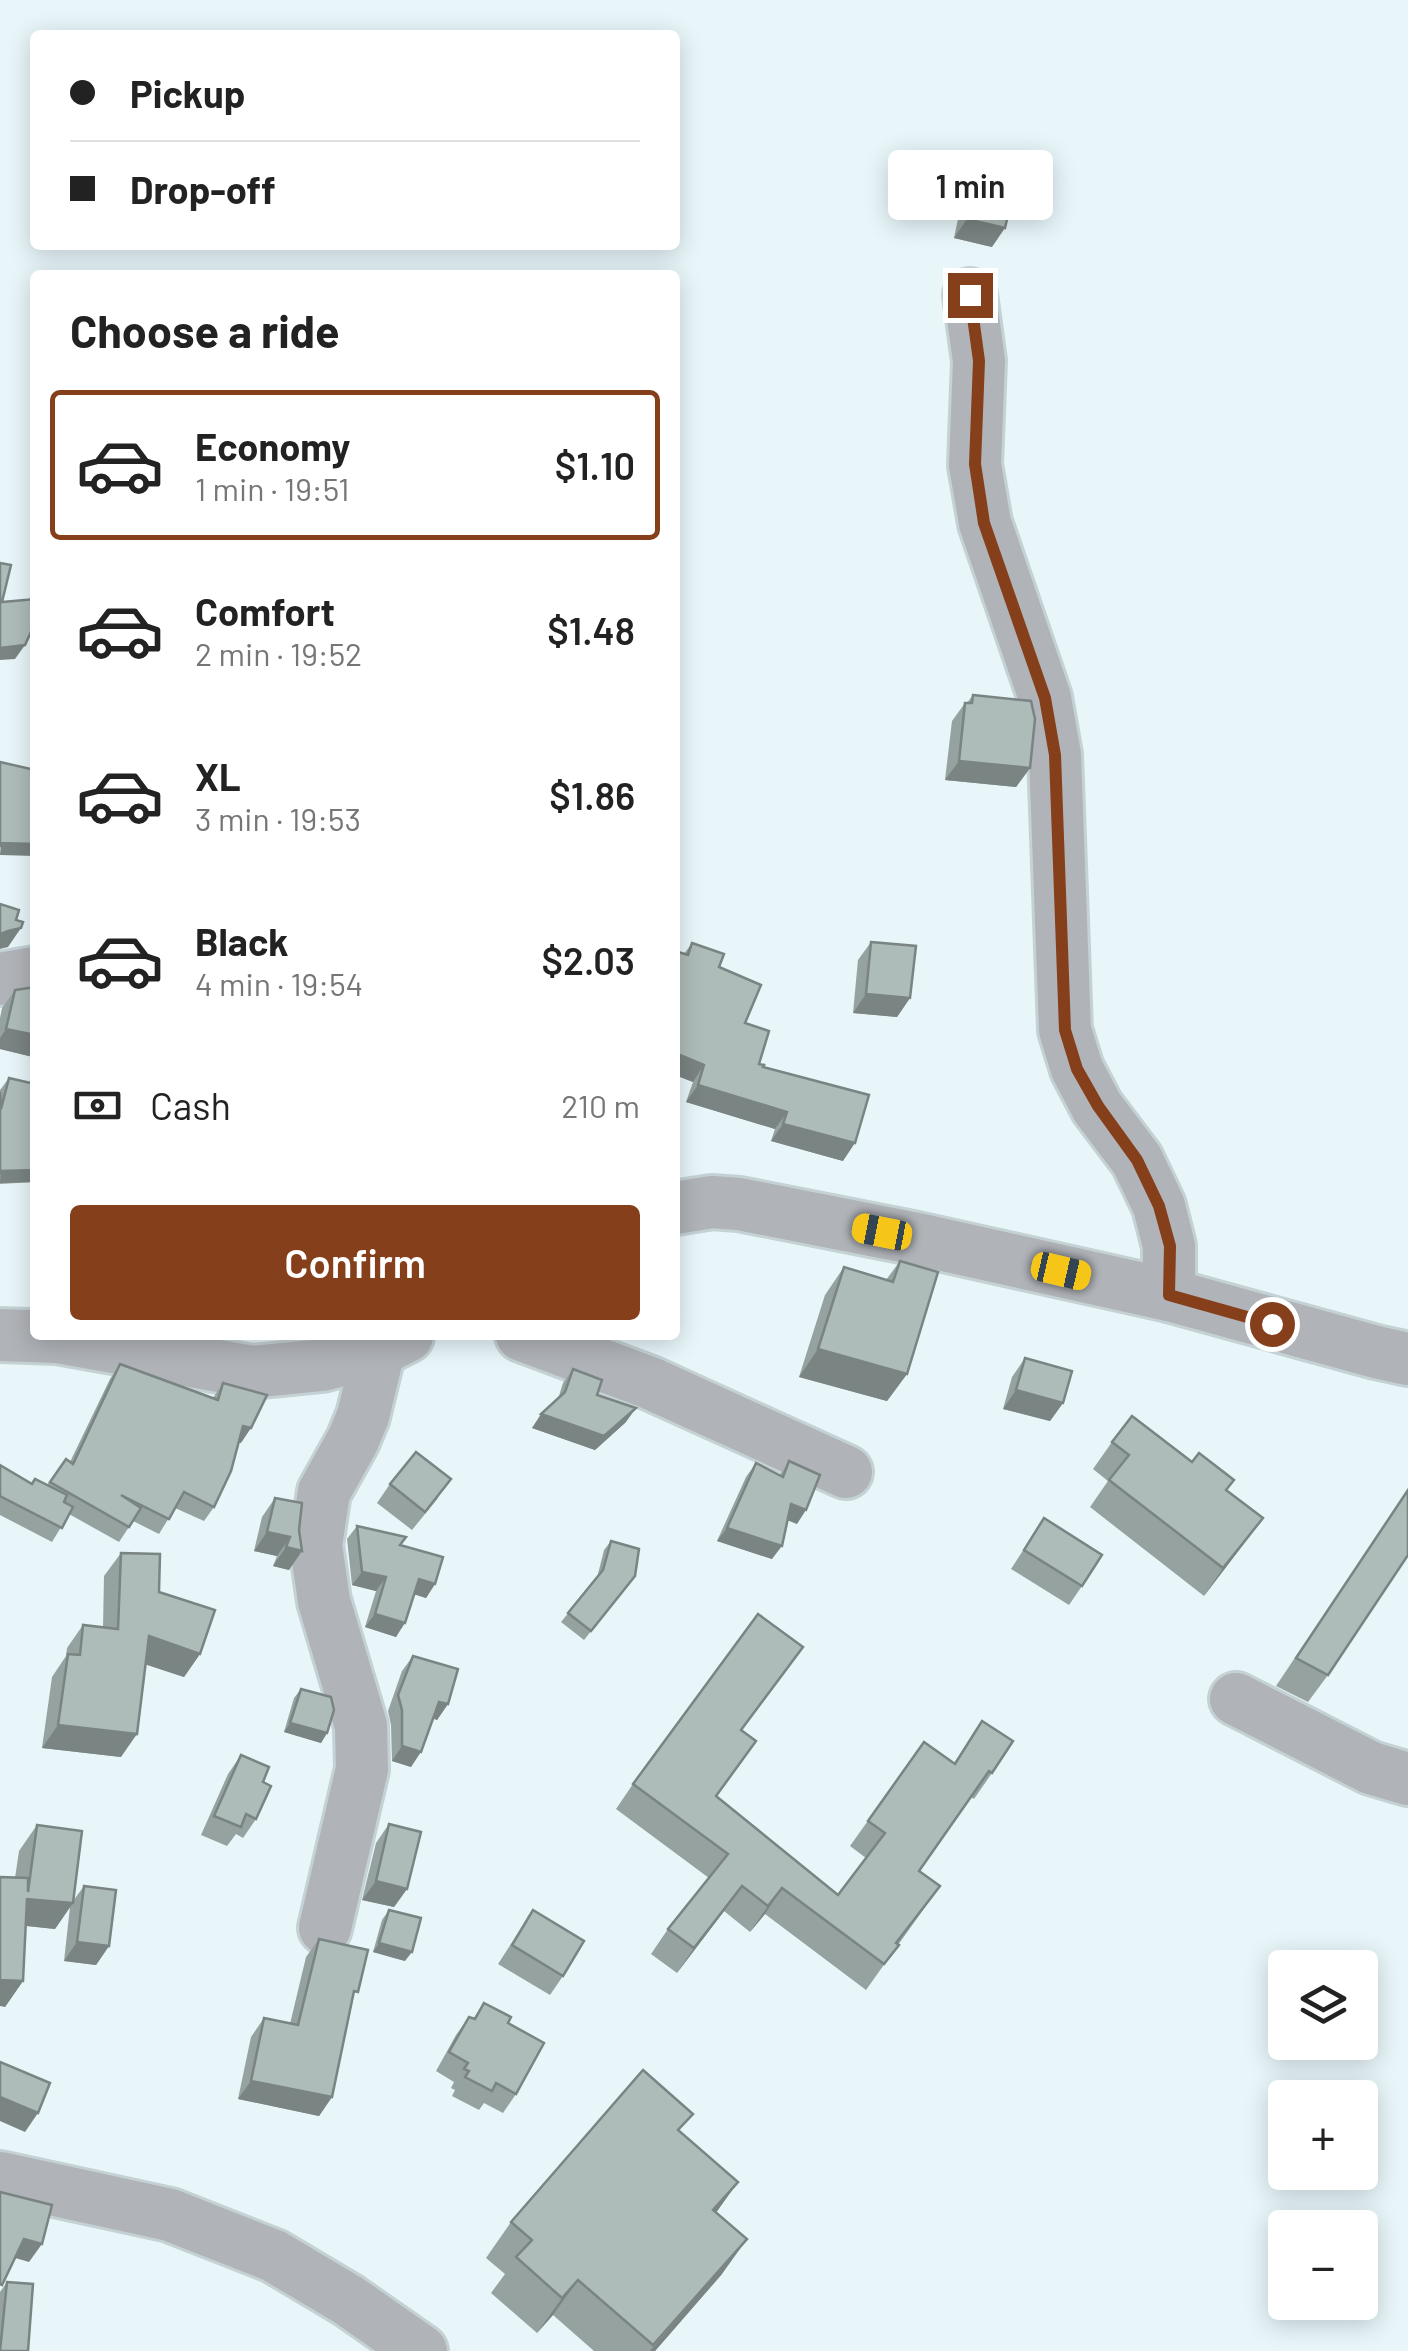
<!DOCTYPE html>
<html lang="en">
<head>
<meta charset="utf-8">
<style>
  body { margin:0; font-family:Barlow,sans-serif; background:#f6f6f6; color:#222; height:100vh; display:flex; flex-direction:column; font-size:38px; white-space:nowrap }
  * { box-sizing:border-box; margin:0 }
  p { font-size:32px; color:#767676 }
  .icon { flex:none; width:55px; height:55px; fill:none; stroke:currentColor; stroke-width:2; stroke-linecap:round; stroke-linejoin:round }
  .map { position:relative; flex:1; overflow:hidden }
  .drawer { position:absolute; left:30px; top:270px; width:650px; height:1070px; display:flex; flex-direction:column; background:#fff; border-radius:10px; box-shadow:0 5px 25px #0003 }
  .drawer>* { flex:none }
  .hud { position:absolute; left:30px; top:30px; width:650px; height:220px; border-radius:10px; box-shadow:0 5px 25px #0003; display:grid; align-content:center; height:220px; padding:0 40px; background:#fff }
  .controls { position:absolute; left:1268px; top:1950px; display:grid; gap:20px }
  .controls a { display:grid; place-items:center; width:110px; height:110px; border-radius:10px; background:#fff; box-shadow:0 5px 25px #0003; font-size:50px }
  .end { position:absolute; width:45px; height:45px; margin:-22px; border:12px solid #853f1b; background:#fff; box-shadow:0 0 0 5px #fff }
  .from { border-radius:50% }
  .bubble { position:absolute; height:70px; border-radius:10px; background:#fff; box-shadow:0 5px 25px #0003; font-size:32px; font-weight:600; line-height:70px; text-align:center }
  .car { position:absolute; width:30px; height:60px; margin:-30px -15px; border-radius:12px; box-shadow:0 0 8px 2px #0007; background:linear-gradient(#f5c518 24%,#345 0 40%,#f5c518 0 76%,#345 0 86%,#f5c518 0) }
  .hud b { display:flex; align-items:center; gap:35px; height:95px; font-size:38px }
  .hud b+b { border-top:2px solid #e0e0e0 }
  .hud i { width:25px; height:25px; background:#222 }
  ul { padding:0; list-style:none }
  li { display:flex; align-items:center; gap:30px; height:150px; margin:0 20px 15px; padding:0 20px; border:5px solid transparent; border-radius:10px }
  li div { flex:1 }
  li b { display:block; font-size:38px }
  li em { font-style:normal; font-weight:600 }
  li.selected { border-color:#853f1b }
  li>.icon { width:90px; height:90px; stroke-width:1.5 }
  h2 { padding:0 40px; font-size:45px; line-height:120px }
  .pay { display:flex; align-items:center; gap:25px; height:110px; padding:0 40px; font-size:38px }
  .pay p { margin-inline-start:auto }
  .button { display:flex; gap:20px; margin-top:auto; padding:20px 40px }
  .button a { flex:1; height:115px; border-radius:10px; background:#853f1b; color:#fff; font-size:40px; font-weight:600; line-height:115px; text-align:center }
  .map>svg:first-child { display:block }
</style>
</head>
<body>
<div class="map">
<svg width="1408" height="2351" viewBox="0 0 1408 2351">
  <rect width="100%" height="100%" fill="#e8f6fa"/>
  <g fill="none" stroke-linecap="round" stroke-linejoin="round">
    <defs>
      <g id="minor">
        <path d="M970,295L979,361L975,465L985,523L1045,698L1055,755L1065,1030L1077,1069L1097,1107L1137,1160L1159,1206L1169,1246V1295"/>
        <path d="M0,979L35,973"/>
        <path d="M675,1208L712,1202L739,1204L917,1239L1169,1295L1376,1352L1408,1359"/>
        <path d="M0,1335L57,1337L252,1372L322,1365L379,1350L407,1336"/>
        <path d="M522,1335L650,1383L846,1472"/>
        <path d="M1236,1699L1371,1768L1408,1779"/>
        <path d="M325,1928L362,1769L361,1726L324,1601L316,1545L324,1492L353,1440L363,1416L379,1350"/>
        <path d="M0,2178L170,2215L274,2256L348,2300L421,2351"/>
      </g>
    </defs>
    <use href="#minor" stroke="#c5d2d5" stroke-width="58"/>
    <use href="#minor" stroke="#b0b3b8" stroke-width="52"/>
  </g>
  <g fill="#96a29f">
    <path d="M976,176L992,247L954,238L963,195Z"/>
    <path d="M973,695L1030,768L1016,787L945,780L952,721L965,703H967Z"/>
    <path d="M871,942L910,998L897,1017L853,1013L858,960Z"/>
    <path d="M692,943L719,967L745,1023L759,1064L843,1161L771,1141L775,1129L686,1102L693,1082L675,1075V951L684,954Z"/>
    <path d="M35,987V1054L33,1057L0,1049V1018L2,1008L15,990Z"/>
    <path d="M9,1078L35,1084V1182L0,1184V1090Z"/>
    <path d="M900,1261L907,1374L887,1401L799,1377L825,1295L844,1267L886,1280Z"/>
    <path d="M1025,1358L1063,1403L1050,1421L1003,1409L1012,1377Z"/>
    <path d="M120,1364L213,1398L223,1383L241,1443L239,1442L214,1507L204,1521L175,1508L159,1534L133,1521L119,1542L69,1514L52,1542L0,1515V1465L32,1483L47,1485L66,1459L70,1462L110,1379Z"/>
    <path d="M573,1369L597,1395L626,1422L595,1450L532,1428L558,1399L563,1383Z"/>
    <path d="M1112,1442L1226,1490L1263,1518L1204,1596L1090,1507L1108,1481L1093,1469Z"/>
    <path d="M789,1461L797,1524L788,1520L772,1559L717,1541L746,1477L756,1463L780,1475Z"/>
    <path d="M390,1484L438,1498L412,1530L377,1503Z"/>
    <path d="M1408,1489L1328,1675L1308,1702L1276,1686Z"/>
    <path d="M275,1498L302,1503L289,1570L273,1566L277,1556L254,1551L262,1517Z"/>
    <path d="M1044,1518L1082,1586L1069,1605L1011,1569Z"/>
    <path d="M357,1526L400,1545L435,1584L426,1598L414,1594L396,1637L365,1627L376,1591L352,1585L347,1539Z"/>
    <path d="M611,1541L635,1576L584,1640L561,1622L597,1578L604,1550Z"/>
    <path d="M121,1553L159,1592L200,1654L184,1677L145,1664L121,1757L42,1748L52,1677L66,1656L67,1648L83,1625L103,1628L104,1576Z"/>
    <path d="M413,1656L448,1704L437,1720L433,1718L411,1767L392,1761L391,1725L388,1711L402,1671Z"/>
    <path d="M301,1689L327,1733L321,1743L284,1732L294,1698Z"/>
    <path d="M982,1721L992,1773L974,1799L971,1797L919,1871L940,1886L866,1990L765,1914L750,1932L724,1911L677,1973L651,1954L668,1929L709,1878L616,1809L633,1784L742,1731L717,1797L838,1895L866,1858L850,1846L924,1742L954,1763Z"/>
    <path d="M241,1755L263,1782L256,1819L243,1838L236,1834L227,1846L201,1835L228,1774Z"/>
    <path d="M389,1824L407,1889L394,1907L362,1900L376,1843Z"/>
    <path d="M37,1825L73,1901L84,1886L109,1946L96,1965L64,1961L70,1907L55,1929L26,1926L23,1981L5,2007L15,1878L19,1851Z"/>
    <path d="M389,1910L405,1961L373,1952L382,1920Z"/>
    <path d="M533,1910L563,1976L550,1995L498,1964Z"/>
    <path d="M319,1939L352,2000L332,2097L319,2116L238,2099L251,2037L264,2018L290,2024L306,1957Z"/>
    <path d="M484,2003L508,2023L516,2094L503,2113L484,2103L479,2110L452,2096L455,2090L451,2088L454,2082L436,2071L456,2035L469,2017L473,2019Z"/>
    <path d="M681,2132L738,2182L716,2212L722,2274L655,2351H594L553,2315L537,2333L491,2293L505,2274L486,2258L511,2222Z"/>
    <path d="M7,2282L33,2284L0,2351V2292Z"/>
  </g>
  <g fill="#7a8482">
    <path d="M967,219L1005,228L992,247L954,238Z"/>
    <path d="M25,645L15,659L0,660V648Z"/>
    <path d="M959,761L1030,768L1016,787L945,780Z"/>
    <path d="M1,843L35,844V856L0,855Z"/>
    <path d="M21,928L8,947L0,949V934L8,931Z"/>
    <path d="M866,994L910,998L897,1017L853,1013Z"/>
    <path d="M6,1029L35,1035V1054L33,1057L0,1049V1038Z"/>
    <path d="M675,1053L704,1065L693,1082L675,1075Z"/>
    <path d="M698,1085L787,1112L775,1129L686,1102Z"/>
    <path d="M783,1124L855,1143L843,1161L771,1141Z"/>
    <path d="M35,1170V1182L0,1183L1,1171Z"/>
    <path d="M818,1349L907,1374L887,1401L799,1377Z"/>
    <path d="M1016,1390L1063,1403L1050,1421L1003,1409Z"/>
    <path d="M636,1408L626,1422L595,1450L532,1428L541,1414Z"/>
    <path d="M243,1426L251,1428L241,1443L233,1441Z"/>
    <path d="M791,1504L806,1510L797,1524L782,1518Z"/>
    <path d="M1263,1518L1243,1545L1204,1596L1223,1568Z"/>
    <path d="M727,1528L782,1546L772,1559L717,1541Z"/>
    <path d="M267,1532L290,1537L277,1556L254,1551Z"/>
    <path d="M286,1547L302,1551L289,1570L273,1566Z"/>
    <path d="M362,1572L386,1577L376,1591L352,1585Z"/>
    <path d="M419,1579L435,1584L426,1598L410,1593Z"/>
    <path d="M375,1614L405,1623L396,1637L365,1627Z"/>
    <path d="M149,1636L200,1654L184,1677L132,1660Z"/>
    <path d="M439,1702L448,1704L437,1720L429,1717Z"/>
    <path d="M290,1723L327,1733L321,1743L284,1732Z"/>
    <path d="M58,1725L137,1734L121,1757L42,1748Z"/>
    <path d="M402,1746L421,1752L411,1767L392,1761Z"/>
    <path d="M376,1881L407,1889L394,1907L362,1900Z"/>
    <path d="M742,1886L724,1911L677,1973L694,1948Z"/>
    <path d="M782,1888L765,1914L750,1932L768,1906Z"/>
    <path d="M27,1899L73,1903L55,1929L9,1924Z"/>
    <path d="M77,1942L109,1946L96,1965L64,1961Z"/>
    <path d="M379,1943L412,1952L405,1961L373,1952Z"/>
    <path d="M0,1980L23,1981L5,2007L0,2006Z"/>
    <path d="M251,2081L332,2097L319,2116L238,2099Z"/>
    <path d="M0,2097L38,2113L25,2132L0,2121Z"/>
    <path d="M738,2182L713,2217V2210Z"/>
    <path d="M24,2239L42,2244L29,2262L12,2257Z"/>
    <path d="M747,2239L722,2274L655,2351H650Z"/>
    <path d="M578,2280L553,2315L537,2333L562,2298Z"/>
  </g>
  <g fill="#aebcb9" stroke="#7a8482" stroke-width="2.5">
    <path d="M976,176L1015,185L1005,228L967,219Z"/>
    <path d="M0,563L11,565L2,602L35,599V623L25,645L0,648Z"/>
    <path d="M973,695L1031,701L1035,719L1030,768L959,761L965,703H972Z"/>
    <path d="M0,762L35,770V844L1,843L0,847Z"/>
    <path d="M0,904L19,910L16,920L23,922L21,928L8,931L0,934Z"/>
    <path d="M871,942L916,946L910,998L866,994Z"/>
    <path d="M692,943L724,954L719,967L761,985L745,1023L769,1031L759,1064L764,1065L763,1067L869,1095L855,1143L783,1124L787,1112L698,1085L704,1065L675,1053V951L688,955Z"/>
    <path d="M35,987V1035L6,1029L15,990Z"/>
    <path d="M9,1078L35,1084V1170L1,1171L0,1174V1092L1,1109Z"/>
    <path d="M900,1261L938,1272L907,1374L818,1349L844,1267L893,1282Z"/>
    <path d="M1025,1358L1072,1371L1063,1403L1016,1390Z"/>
    <path d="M120,1364L218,1400L223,1383L267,1395L251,1428L243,1426L231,1471L214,1507L184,1492L169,1519L121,1495L141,1508L129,1527L50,1482L66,1459L73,1464Z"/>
    <path d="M573,1369L602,1380L597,1395L636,1408L604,1436L541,1414L565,1392Z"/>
    <path d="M1132,1416L1192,1462L1199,1453L1234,1480L1226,1490L1263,1518L1223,1568L1109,1480L1129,1455L1112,1442Z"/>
    <path d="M416,1452L451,1479L425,1512L390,1484Z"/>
    <path d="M789,1461L820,1475L806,1510L791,1504L782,1546L727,1528L756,1463L783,1477Z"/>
    <path d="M0,1465L32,1484L35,1479L67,1495L64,1502L73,1507L62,1528L0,1496Z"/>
    <path d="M1408,1490V1555L1328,1675L1296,1658Z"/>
    <path d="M275,1498L302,1503L299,1530L302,1551L286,1547L290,1537L267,1532Z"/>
    <path d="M1044,1518L1102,1555L1082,1586L1024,1550Z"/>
    <path d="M357,1526L406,1537L400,1545L443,1557L435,1584L419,1579L405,1623L375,1614L386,1577L362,1572Z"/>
    <path d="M611,1541L639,1549L635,1576L591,1631L568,1613L603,1570Z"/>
    <path d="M121,1553L160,1554L159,1592L215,1610L200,1654L149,1636L137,1734L58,1725L68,1654L80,1655L83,1625L118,1629Z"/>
    <path d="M758,1614L803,1647L741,1730L756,1741L716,1796L838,1895L885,1833L868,1821L924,1742L955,1764L982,1721L1013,1741L992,1773L989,1771L919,1871L940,1886L896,1943L899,1945L884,1964L782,1888L768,1906L742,1886L694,1948L668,1929L728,1854L633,1784Z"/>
    <path d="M413,1656L458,1669L448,1704L439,1702L421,1752L402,1746V1710L398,1695Z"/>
    <path d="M301,1689L331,1697L334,1710L327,1733L290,1723Z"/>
    <path d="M241,1755L269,1767L263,1782L271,1786L256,1819L246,1814L241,1827L214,1816Z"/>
    <path d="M389,1824L421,1832L407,1889L376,1881Z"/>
    <path d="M37,1825L82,1831L73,1903L27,1899L23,1981L0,1980V1877L28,1878V1892Z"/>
    <path d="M84,1886L116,1890L109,1946L77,1942Z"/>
    <path d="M389,1910L421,1918L412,1952L379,1943Z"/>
    <path d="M533,1910L584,1941L563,1976L512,1945Z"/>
    <path d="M319,1939L368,1950L358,1992L354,1991L332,2097L251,2081L264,2018L298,2025Z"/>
    <path d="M484,2003L511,2017L508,2023L544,2043L516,2094L496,2083L492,2091L465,2077L469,2071L464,2069L468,2063L449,2052L469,2017L475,2019Z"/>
    <path d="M0,2062L50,2083L38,2113L0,2097Z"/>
    <path d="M643,2070L693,2114L678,2130L738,2182L713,2210L747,2239L653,2345L578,2280L562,2298L516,2257L532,2240L511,2222Z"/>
    <path d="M0,2192L52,2205L42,2244L24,2239L2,2285L0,2284Z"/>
    <path d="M7,2282L33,2284L28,2351H0Z"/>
  </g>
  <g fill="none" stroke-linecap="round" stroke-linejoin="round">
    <path stroke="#853f1b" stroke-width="12" d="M970,295L979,361L975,464L984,523L1045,698L1055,755L1065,1030L1077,1069L1098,1106L1137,1160L1159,1206L1170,1246L1169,1295L1272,1324"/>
  </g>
</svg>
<div class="controls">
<a><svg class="icon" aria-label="layers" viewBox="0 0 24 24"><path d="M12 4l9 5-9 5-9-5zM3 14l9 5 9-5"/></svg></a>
<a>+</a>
<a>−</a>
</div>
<i class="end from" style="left:1272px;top:1324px"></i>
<i class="end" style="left:970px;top:295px"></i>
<div class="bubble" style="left:888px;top:150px;width:165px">1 min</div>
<i class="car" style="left:882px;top:1232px;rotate:281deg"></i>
<i class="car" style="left:1061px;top:1271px;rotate:103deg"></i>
<div class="hud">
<b><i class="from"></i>Pickup</b>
<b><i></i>Drop-off</b>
</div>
<section class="drawer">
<h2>Choose a ride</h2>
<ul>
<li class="selected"><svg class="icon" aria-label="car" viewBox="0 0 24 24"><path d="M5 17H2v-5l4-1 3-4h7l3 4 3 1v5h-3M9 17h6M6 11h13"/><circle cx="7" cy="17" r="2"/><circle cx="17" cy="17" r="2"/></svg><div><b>Economy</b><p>1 min · 19:51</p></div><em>$1.10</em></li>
<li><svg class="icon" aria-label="car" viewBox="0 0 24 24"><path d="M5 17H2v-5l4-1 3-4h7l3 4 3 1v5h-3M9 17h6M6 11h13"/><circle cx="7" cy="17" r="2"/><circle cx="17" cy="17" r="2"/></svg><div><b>Comfort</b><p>2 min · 19:52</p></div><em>$1.48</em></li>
<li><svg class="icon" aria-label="car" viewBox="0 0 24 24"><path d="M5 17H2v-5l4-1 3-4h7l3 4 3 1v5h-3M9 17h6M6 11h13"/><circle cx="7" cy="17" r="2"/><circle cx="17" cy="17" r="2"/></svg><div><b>XL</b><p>3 min · 19:53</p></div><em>$1.86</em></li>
<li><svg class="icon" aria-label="car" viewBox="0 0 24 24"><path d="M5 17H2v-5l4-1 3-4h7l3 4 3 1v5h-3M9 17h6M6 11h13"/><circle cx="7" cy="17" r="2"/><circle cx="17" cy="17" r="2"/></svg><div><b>Black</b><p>4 min · 19:54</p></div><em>$2.03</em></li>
</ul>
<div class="pay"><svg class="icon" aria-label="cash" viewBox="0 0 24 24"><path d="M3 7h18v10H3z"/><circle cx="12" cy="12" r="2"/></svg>Cash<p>210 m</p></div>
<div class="button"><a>Confirm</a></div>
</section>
</div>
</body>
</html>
